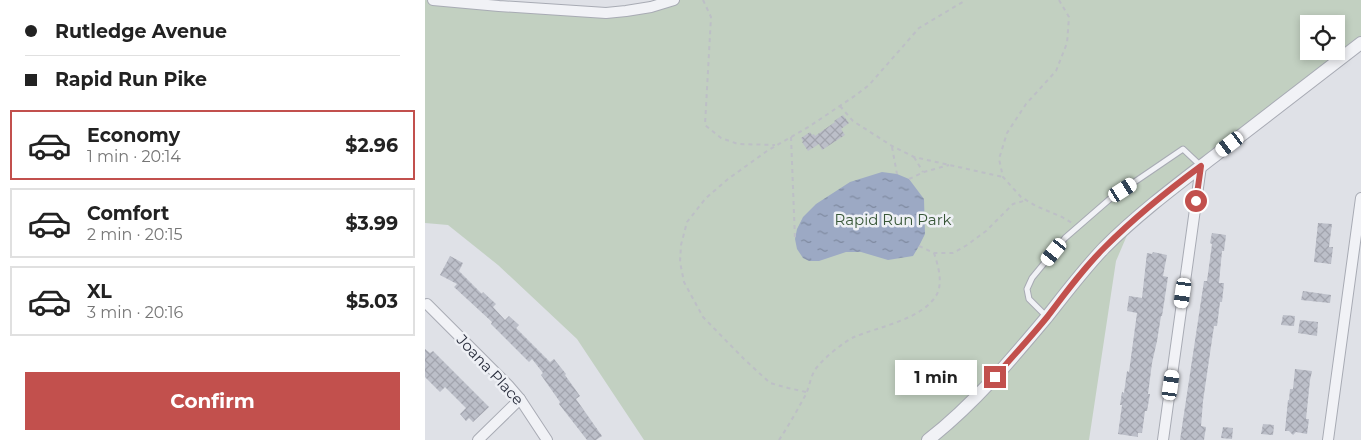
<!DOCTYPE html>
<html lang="en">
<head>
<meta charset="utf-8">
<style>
  body { margin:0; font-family:Montserrat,sans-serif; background:#f6f6f6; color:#222; height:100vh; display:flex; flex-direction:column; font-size:19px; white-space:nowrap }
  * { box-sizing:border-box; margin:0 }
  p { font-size:16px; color:#767676 }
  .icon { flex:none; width:28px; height:28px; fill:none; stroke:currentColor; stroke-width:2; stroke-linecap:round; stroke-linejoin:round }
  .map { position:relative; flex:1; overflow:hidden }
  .side { display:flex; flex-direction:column; background:#fff; width:425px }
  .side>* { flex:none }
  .guide { display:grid; align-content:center; height:110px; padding:0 25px; background:#fff }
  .tools { position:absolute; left:875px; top:15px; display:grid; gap:10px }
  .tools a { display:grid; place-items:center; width:45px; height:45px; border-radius:0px; background:#fff; box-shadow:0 2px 8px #0003; font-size:25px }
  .end { position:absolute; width:22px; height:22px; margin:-11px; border:6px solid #c2504d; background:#fff; box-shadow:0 0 0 2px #fff }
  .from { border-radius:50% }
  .bubble { position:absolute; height:35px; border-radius:0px; background:#fff; box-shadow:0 2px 8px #0003; font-size:16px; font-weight:700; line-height:35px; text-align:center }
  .car { position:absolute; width:15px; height:30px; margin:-15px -8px; border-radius:6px; box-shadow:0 0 4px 1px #0007; background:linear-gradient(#fff 24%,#345 0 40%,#fff 0 76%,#345 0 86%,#fff 0) }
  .guide b { display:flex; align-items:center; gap:18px; height:48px; font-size:19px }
  .guide b+b { border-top:1px solid #e0e0e0 }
  .guide i { width:12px; height:12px; background:#222 }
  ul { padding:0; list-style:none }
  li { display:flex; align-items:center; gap:15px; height:70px; margin:0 10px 8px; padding:0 15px; border:2px solid #e0e0e0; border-radius:0px }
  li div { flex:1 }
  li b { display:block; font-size:19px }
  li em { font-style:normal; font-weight:700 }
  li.current { border-color:#c2504d }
  li>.icon { width:45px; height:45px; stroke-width:1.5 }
  .cta { display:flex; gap:10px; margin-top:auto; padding:10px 25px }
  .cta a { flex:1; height:58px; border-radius:0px; background:#c2504d; color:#fff; font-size:20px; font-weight:700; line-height:58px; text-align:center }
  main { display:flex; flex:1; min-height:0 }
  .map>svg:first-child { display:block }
</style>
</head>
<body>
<main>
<section class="side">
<div class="guide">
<b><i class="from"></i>Rutledge Avenue</b>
<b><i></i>Rapid Run Pike</b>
</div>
<ul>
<li class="current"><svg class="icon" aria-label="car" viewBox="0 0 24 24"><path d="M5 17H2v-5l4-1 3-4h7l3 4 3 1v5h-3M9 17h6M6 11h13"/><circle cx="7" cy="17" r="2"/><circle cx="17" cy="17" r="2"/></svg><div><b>Economy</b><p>1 min · 20:14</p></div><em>$2.96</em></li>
<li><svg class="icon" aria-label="car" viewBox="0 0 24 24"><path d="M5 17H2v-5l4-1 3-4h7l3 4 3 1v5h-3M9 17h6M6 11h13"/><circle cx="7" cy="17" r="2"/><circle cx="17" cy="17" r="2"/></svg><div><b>Comfort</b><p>2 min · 20:15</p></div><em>$3.99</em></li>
<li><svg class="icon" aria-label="car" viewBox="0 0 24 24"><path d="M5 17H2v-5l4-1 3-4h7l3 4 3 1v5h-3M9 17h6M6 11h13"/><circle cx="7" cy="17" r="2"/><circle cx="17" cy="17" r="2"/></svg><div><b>XL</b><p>3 min · 20:16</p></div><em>$5.03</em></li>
</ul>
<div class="cta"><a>Confirm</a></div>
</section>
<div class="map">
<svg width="936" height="440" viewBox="0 0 936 440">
  <defs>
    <pattern id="water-ripples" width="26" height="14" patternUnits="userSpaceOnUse" patternTransform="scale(1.25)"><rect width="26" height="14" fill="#9ca9c4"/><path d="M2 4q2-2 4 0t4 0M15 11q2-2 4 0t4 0" fill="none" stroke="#7f8aa0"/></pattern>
    <pattern id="building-cross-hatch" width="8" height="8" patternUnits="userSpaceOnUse" patternTransform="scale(1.25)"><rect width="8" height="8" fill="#bcbfc9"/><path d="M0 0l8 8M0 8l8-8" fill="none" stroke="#a2a4ae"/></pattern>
  </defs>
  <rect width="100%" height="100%" fill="#dfe1e7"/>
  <path fill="#c2d0c1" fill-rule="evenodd" d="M0,0L181,13L249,0H936V43L709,219L691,261L664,440H219L152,339L73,265L23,225L0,223ZM884,24H911V51H884Z"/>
  <path fill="url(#water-ripples)" d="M457,172L472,174L484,179L499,199L500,234L494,246L488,256L463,260L436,252H421L394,261H384L378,258L372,249L370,239L372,229L378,217L391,204L425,182Z"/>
  <g fill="url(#building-cross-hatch)">
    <path d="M418,115L424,123L416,129L420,135L397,150L394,144L383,151L377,142L378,141L376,138L385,132L387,135L389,134L390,136L410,122L409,121Z"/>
    <path d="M893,223L907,224L904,247H908L906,264L889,262Z"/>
    <path d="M787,233L801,235L799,251H797L794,283H799L797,302H795L792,326H789L778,401L776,426L781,427L779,440H755L779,281H782L787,244L785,243Z"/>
    <path d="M728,252L742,255L738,276L743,277L737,316H736L732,341L727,363L723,394H725L722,411H720L717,433H713V437L693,434L697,405H695L697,392L699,393L702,371L704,372L712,313L702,311L704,296L717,298L722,253L727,254Z"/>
    <path d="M25,256L38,263L34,271L57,294L58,292L71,304L68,307L80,320L84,316L94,325L91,328L125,362L129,359L141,374L140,375L155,396L151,399L177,436L171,440H162L134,404L135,402L116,375L118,373L107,359L104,362L66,324L67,322L29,287L32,284L15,275Z"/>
    <path d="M878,291L906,295L905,303L876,300Z"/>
    <path d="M858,315L870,316L869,326L856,325Z"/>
    <path d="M875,320L893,322L892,336L873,333Z"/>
    <path d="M0,349L5,353L8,351L64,407L48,422L44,418L41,421L35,414L41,408L20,387L15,392L0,377Z"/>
    <path d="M870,369L887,371L885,380L881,419H884L882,434L871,432L868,435L864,431H860L863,400H864L865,389H868Z"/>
    <path d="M838,424L849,425L848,435L836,434Z"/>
    <path d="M798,427L808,428L807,439L796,438Z"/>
  </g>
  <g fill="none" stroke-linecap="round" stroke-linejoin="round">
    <defs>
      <path id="service" d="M622,317L604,299L602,289L607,278L640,238L686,198L758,149L776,166"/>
      <g id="minor">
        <path d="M8,0L74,6L181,13L201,11L226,7L249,0"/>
        <path d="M2,304L83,385L95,399L122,440"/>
        <path d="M53,440L95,399"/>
        <path d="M738,440L776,166"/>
        <path d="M903,440L936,198"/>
      </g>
      <path id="tertiary" d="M503,440C548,405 585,361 621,318C640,294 658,270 679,248C714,213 753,184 792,154C840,117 888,80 936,43"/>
    </defs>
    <use href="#service" stroke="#a8abb4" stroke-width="7"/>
    <use href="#minor" stroke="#a8abb4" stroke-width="12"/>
    <use href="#tertiary" stroke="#a8abb4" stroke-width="14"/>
    <g stroke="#bdbfc6" stroke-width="2" stroke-dasharray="4 4" stroke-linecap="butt">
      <path d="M278,0L286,17L280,125L296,138L313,144L350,145"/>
      <path d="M634,0L644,17L642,43L631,71L601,104L582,133L574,159L578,177L596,197L611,206L637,217L647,223"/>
      <path d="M415,106L428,121L467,146L489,157L578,177"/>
      <path d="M366,137L370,239"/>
      <path d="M467,147L472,174"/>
      <path d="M489,157L498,172"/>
      <path d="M484,179L499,172L524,165"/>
      <path d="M494,246L509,253H528L542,245L561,231L588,204L602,200"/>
      <path d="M381,392L363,388L345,383L319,359L278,317L259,282L255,262L256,245L262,222L281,198L303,179L342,151L385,126L431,95L444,85L494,28L541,0"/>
      <path d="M354,440C364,425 373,409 381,394C385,385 386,373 393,366C399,358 420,341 429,337C453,327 499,319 512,294C518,282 513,265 509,253"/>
    </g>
    <use href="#service" stroke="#f1f2f6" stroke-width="5"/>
    <use href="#minor" stroke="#f1f2f6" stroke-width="10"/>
    <use href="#tertiary" stroke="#f1f2f6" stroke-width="12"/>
  </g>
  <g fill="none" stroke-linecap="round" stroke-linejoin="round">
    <path stroke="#c2504d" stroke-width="6" d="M570,377C588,356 606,337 623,316C641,292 658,269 679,248C709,218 742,191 776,166L771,201"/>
  </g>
  <g text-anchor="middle" stroke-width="5" stroke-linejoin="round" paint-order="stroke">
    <g font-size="15" fill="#385738" stroke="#eef0f5">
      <text x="468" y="225">Rapid Run Park</text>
    </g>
    <g font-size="15" fill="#292d3c" stroke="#eef0f5">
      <text transform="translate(65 370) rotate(47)" y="5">Joana Place</text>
    </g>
  </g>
</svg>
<div class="tools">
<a><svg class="icon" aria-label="locate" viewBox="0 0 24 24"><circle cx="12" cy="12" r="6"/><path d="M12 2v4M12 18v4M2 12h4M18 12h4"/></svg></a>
</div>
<i class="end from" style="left:771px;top:201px"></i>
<i class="end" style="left:570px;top:377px"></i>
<div class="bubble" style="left:470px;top:360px;width:82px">1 min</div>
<i class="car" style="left:805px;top:144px;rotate:233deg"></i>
<i class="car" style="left:698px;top:190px;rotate:57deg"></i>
<i class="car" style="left:629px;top:252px;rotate:219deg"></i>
<i class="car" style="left:758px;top:293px;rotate:188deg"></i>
<i class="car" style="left:746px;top:385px;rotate:8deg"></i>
</div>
</main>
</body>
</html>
